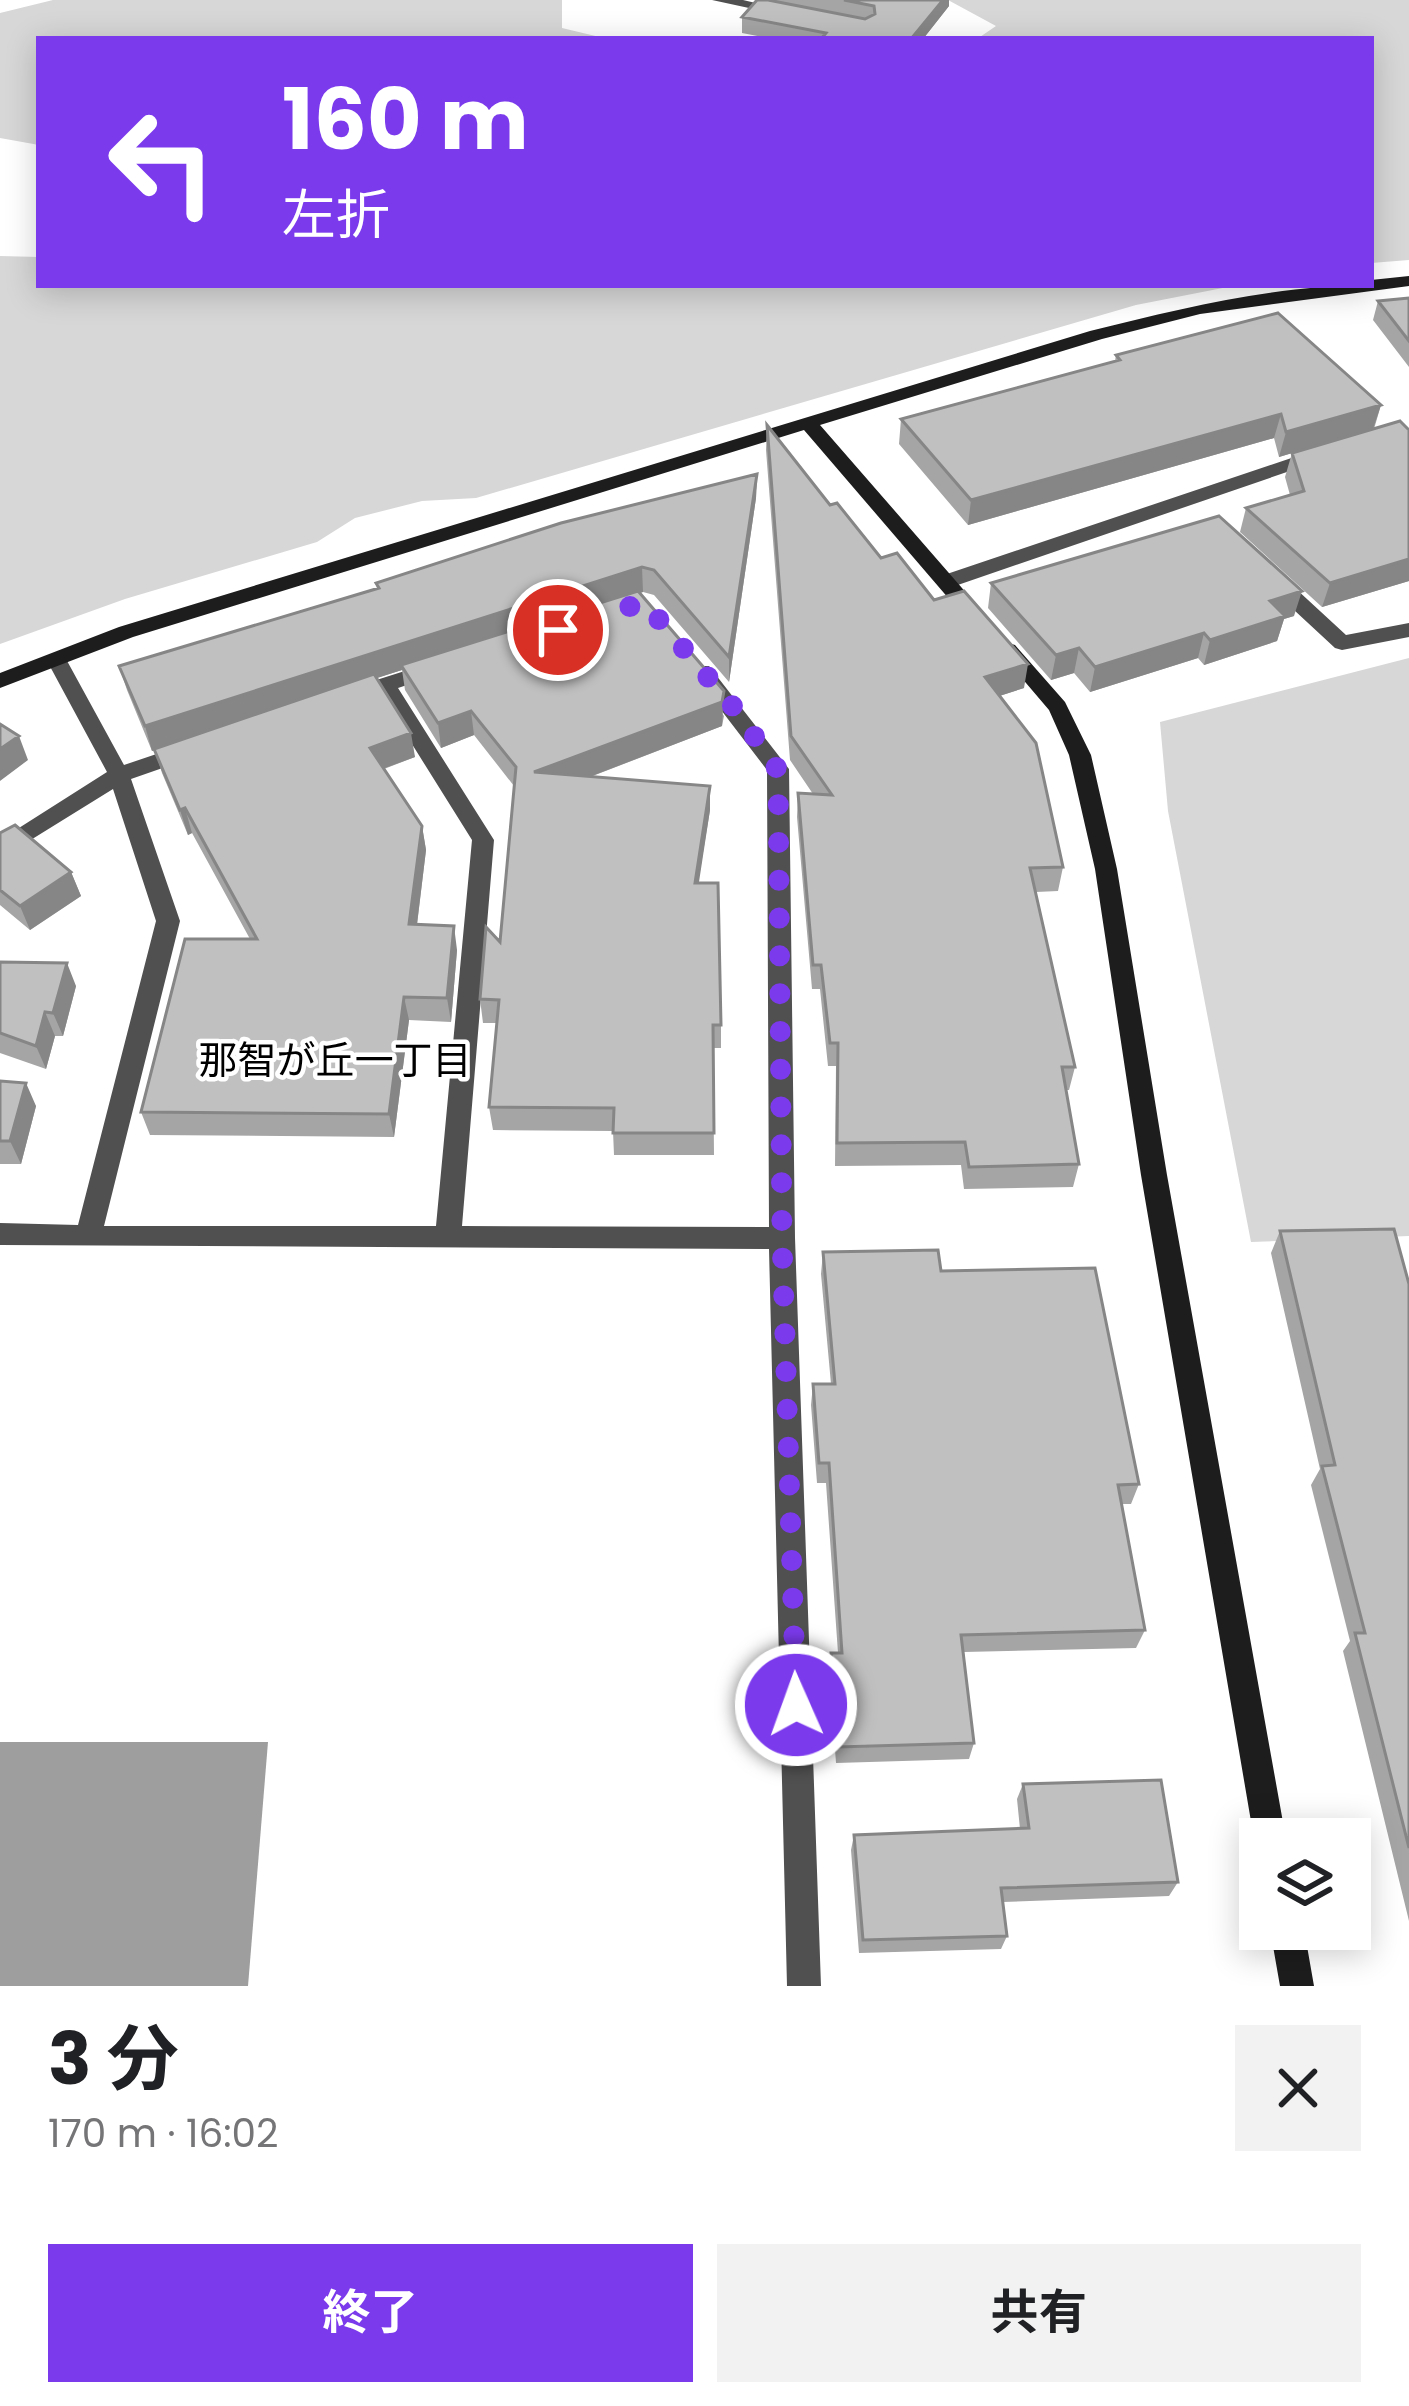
<!DOCTYPE html>
<html lang="ja">
<head>
<meta charset="utf-8">
<style>
	:root { --surface:#fff; --page:#f2f2f2; --text:#202124; --muted:#757577; --accent:#7c3aed }
	body { margin:0; font-family:Poppins,"Noto Sans JP",sans-serif; background:var(--page); color:var(--text); height:100vh; display:flex; flex-direction:column; font-size:45px; white-space:nowrap }
	* { box-sizing:border-box; margin:0 }
	p { font-size:39px; color:var(--muted) }
	.icon { flex:none; width:66px; height:66px; fill:none; stroke:currentColor; stroke-width:2; stroke-linecap:round; stroke-linejoin:round }
	.map { position:relative; height:1986px; overflow:hidden }
	.side { display:flex; flex-direction:column; background:var(--surface); flex:1 }
	.side>* { flex:none }
	.banner { position:absolute; left:36px; top:36px; width:1338px; height:252px; border-radius:0px; box-shadow:0 6px 30px #0003; background:#7c3aed; color:#fff; overflow:hidden }
	.tools { position:absolute; left:1239px; top:1818px; display:grid; gap:24px }
	.tools a { display:grid; place-items:center; width:132px; height:132px; border-radius:0px; background:var(--surface); box-shadow:0 6px 30px #0003; font-size:60px }
	.pin { position:absolute; display:grid; place-items:center; width:102px; height:102px; color:#fff; margin:-51px; border:6px solid #fff; border-radius:50%; box-shadow:0 3px 12px #0007 }
	.me { position:absolute; width:132px; margin:-66px; rotate:358deg; stroke-linejoin:round; filter:drop-shadow(0 0 9px #0008) }
	.turn { display:flex; align-items:center; gap:42px; height:252px; padding:0 48px; font-size:54px }
	.turn .icon { width:156px; height:156px; stroke-width:2.5 }
	.turn b { display:block; font-size:84px; line-height:102px }
	.round { display:grid; place-items:center; flex:none; width:126px; height:126px; border-radius:0px; background:var(--page) }
	.headline { display:flex; align-items:center; justify-content:space-between; height:204px; padding:0 48px }
	h1 { font-size:72px; font-weight:700; line-height:90px }
	.action { display:flex; gap:24px; margin-top:auto; padding:24px 48px }
	.action a { flex:1; height:138px; border-radius:0px; background:var(--accent); color:#fff; font-size:48px; font-weight:700; line-height:138px; text-align:center }
	.action a+a { background:var(--page); color:var(--text) }
	.map>svg:first-child { display:block }
	.green { fill:#d7d7d7 }
	.water { fill:#9e9e9e }
	.lines { fill:none; stroke-linecap:round; stroke-linejoin:round }
	.street { fill:#505050; fill-rule:evenodd }
	.secondary { fill:#1d1d1d; fill-rule:evenodd }
	.wall { fill:#a5a5a5 }
	.shaded-wall { fill:#868686 }
	.building { fill:#c0c0c0; stroke:#868686; stroke-width:3 }
	.route { stroke:#7c3aed; stroke-width:21; stroke-dasharray:0 37.8 }
	.labels { text-anchor:middle; dominant-baseline:central; stroke-width:9; stroke-linejoin:round; paint-order:stroke }
	.neighbourhood-label { font-size:39px; fill:#000; stroke:#fff }
</style>
</head>
<body>
<div class="map">
<svg width="1409" height="1986" viewBox="0 0 1409 1986">
	<rect width="100%" height="100%" fill="#fff"/>
	<path class="green" d="M53,0H562V28L608,39H39V145L0,138V13Z
		M948,0H1409V260L1371,263V39H977L996,26Z
		M0,256L39,257V285H1238L1136,305L476,498L422,501L355,518L317,542L125,599L0,644Z
		M1409,658V1236L1251,1242L1168,811L1160,722Z"/>
	<path class="water" d="M0,1742H268L248,1986H0Z"/>
	<g class="lines">
		<path class="street" d="M712,0H743L789,11L782,15Z
			M1318,449L1327,455L1325,459L952,587L945,588L935,582L938,577Z
			M1275,575L1282,576L1346,635L1409,623V637L1342,650L1335,648L1268,586L1265,581Z
			M56,652L66,659L124,765L189,743L200,751L197,756L131,779L180,921L104,1226H436L472,840L380,693L352,702L341,695L345,690L433,662L440,664L443,669L440,674L398,688L494,840L462,1226L769,1227L767,770L695,676L692,671L695,666H709L789,769L795,1238L821,1986H787L769,1249L0,1245V1223L78,1225L156,921L113,789L0,859V840L107,772L46,659Z"/>
		<path class="secondary" d="M1409,276V286L1200,314L1102,339L820,425L982,611V621H968L804,430L133,637L0,688V673L119,627L1090,331C1182,308 1276,285 1371,285V280Z
			M1008,643L1015,645L1065,702L1091,755L1117,869L1167,1175L1286,1839H1260V1851L1254,1839L1141,1175L1095,869L1069,755L1049,710L998,650Z
			M1270,1929H1304L1314,1986H1280Z"/>
	</g>
	<path class="wall" d="M757,0H949V6L923,39H773L742,33V17Z
		M1409,298V367L1373,320L1378,301Z
		M1116,355L1381,405L1374,429L1409,430V581L1322,607L1240,532L1246,508L1290,495L1285,477L1292,453L1279,457L1274,438L968,525L899,444L901,419L1115,361Z
		M767,425L830,505L881,558L934,600L1024,688L999,696L1063,867L1058,891L1036,892L1075,1067L1069,1090H1066L1079,1164L1073,1187L964,1189L961,1165L835,1166L836,1066H828L820,989H812L797,817L798,793L813,794L790,760L766,450Z
		M757,474L756,498L729,682L654,595L643,592L639,593L724,716L722,726L590,777L710,810L698,883L721,1025V1048H713L714,1155H614L613,1131L493,1130L489,1107L497,1023H483L480,999L500,942L514,786L474,735L441,748L405,690L402,670L376,678L415,757L384,769L422,826L426,850L417,925L457,950L451,1022L409,1020L394,1137L150,1135L141,1112L250,939L192,833L188,835L162,773L155,750L152,751L127,690L119,666L377,589L376,583Z
		M991,583L1294,616L1284,619L1277,641L1204,665L1198,658L1090,692L1074,673L1051,680L988,608Z
		M0,833L71,872L81,896L30,930L0,905Z
		M0,962L76,986L63,1036H55L46,1069L0,1053Z
		M0,1081L36,1106L21,1164H0Z
		M1280,1231L1409,1284V1921L1343,1651L1350,1641L1311,1485L1320,1469L1271,1253Z
		M823,1252L941,1271L1139,1484L1131,1504H1122L1145,1630L1136,1648L964,1652L974,1743L969,1759L836,1763L829,1670L831,1653H838L826,1483H817L811,1405L813,1384H831L821,1274Z
		M1023,1784L1178,1882L1169,1896L1003,1902L1007,1936L1001,1949L859,1953L851,1850L854,1835L1020,1829L1017,1799Z"/>
	<path class="shaded-wall" d="M943,0H949V6L923,39H911Z
		M1381,405L1373,429L1279,457L1286,432Z
		M1281,414L1274,438L968,525L971,500Z
		M757,474L756,498L729,682V657Z
		M1409,559V581L1322,607L1330,583Z
		M642,567L643,592L404,669L401,665L402,670L152,751L145,726Z
		M1302,591L1294,616L1284,619L1277,641L1204,665L1210,640L1270,601Z
		M1204,633L1198,658L1090,692L1095,667Z
		M1079,648L1074,673L1051,680L1056,655Z
		M1028,664L1024,688L981,702L985,677Z
		M724,691L722,726L537,797L534,772Z
		M471,711L474,735L441,748L438,723Z
		M411,733L415,757L374,772L370,748Z
		M19,736L28,760L0,781V749Z
		M710,786V810L695,908V883Z
		M185,808L192,833L188,835L180,810Z
		M422,826L426,850L414,948L409,924Z
		M71,872L81,896L30,930L20,906Z
		M454,926L457,950L451,1022L447,998Z
		M67,963L76,986L63,1036L53,1013Z
		M404,997L409,1020L394,1137L389,1114Z
		M45,1012L55,1036L46,1069L36,1046Z
		M26,1083L36,1106L21,1164L10,1141Z"/>
	<path class="building" d="M757,0H768L865,19L875,14L874,6L844,0H943L911,39H821L826,33L742,17Z
		M1409,298V341L1378,301Z
		M1278,313L1381,405L1286,432L1281,414L971,500L901,419L1120,360L1116,355Z
		M1400,421L1409,430V559L1330,583L1246,508L1304,491L1292,453Z
		M767,425L830,505L837,503L881,558L897,553L934,600L964,591L1028,664L985,677L1036,743L1063,867L1030,868L1075,1067H1062L1079,1164L969,1167L965,1142L837,1143L838,1043H830L821,965H813L798,793L832,795L791,736Z
		M757,474L729,657L654,570L642,567L145,726L119,666L379,588L376,583L561,523Z
		M1219,516L1302,591L1270,601L1285,616L1210,640L1204,633L1095,667L1079,648L1056,655L991,583Z
		M638,591L724,691L722,702L534,772L710,786L695,883H718L721,1025H713L714,1133H613L614,1108L489,1107L499,1000L480,999L486,927L500,942L516,767L471,711L438,723L401,665Z
		M374,674L411,733L370,748L422,826L409,924L454,926L447,998L404,997L389,1114L141,1112L185,939H257L185,808L180,810L154,749Z
		M0,724L19,736L0,749Z
		M15,825L71,872L20,906L0,890V833Z
		M0,962L67,963L53,1013L45,1012L36,1046L0,1033Z
		M0,1081L26,1083L10,1141H0Z
		M1394,1229L1409,1284V1848L1355,1633H1365L1322,1466L1335,1465L1280,1231Z
		M938,1250L941,1271L1095,1268L1139,1484L1118,1485L1145,1630L961,1635L974,1743L838,1747L831,1653H842L829,1463H819L813,1384H835L823,1252Z
		M1161,1780L1178,1882L1001,1888L1007,1936L863,1940L854,1835L1029,1828L1023,1784Z"/>
	<g class="lines">
		<path class="route" d="M558,630L644,602L736,710L778,770L782,1238L796,1705"/>
	</g>
	<g class="labels">
		<g class="neighbourhood-label">
			<text x="335" y="1060">那智が丘一丁目</text>
		</g>
	</g>
</svg>
<div class="tools">
<a><svg class="icon" aria-label="layers" viewBox="0 0 24 24"><path d="M12 4l9 5-9 5-9-5zM3 14l9 5 9-5"/></svg></a>
</div>
<div class="pin" style="left:558px;top:630px;background:#d93025"><svg class="icon" aria-label="arrive" viewBox="0 0 24 24"><path d="M6 21V4h12l-3 4 3 4H6"/></svg></div>
<svg class="me" style="left:796px;top:1705px" viewBox="-20 -20 40 40"><circle r="17" fill="#7c3aed" stroke="#fff" stroke-width="3"/><path d="M0-11L8 9 0 5-8 9z" fill="#fff"/></svg>
<div class="banner">
<div class="turn"><svg class="icon" aria-label="left" viewBox="0 0 24 24"><path d="M17 20v-9H6M10 6l-5 5 5 5"/></svg><div><b>160 m</b>左折</div></div>
</div>
</div>
<section class="side">
<div class="headline"><div><h1>3 分</h1><p>170 m · 16:02</p></div><a class="round"><svg class="icon" aria-label="close" viewBox="0 0 24 24"><path d="M6 6l12 12M18 6L6 18"/></svg></a></div>
<div class="action"><a>終了</a><a>共有</a></div>
</section>
</body>
</html>
